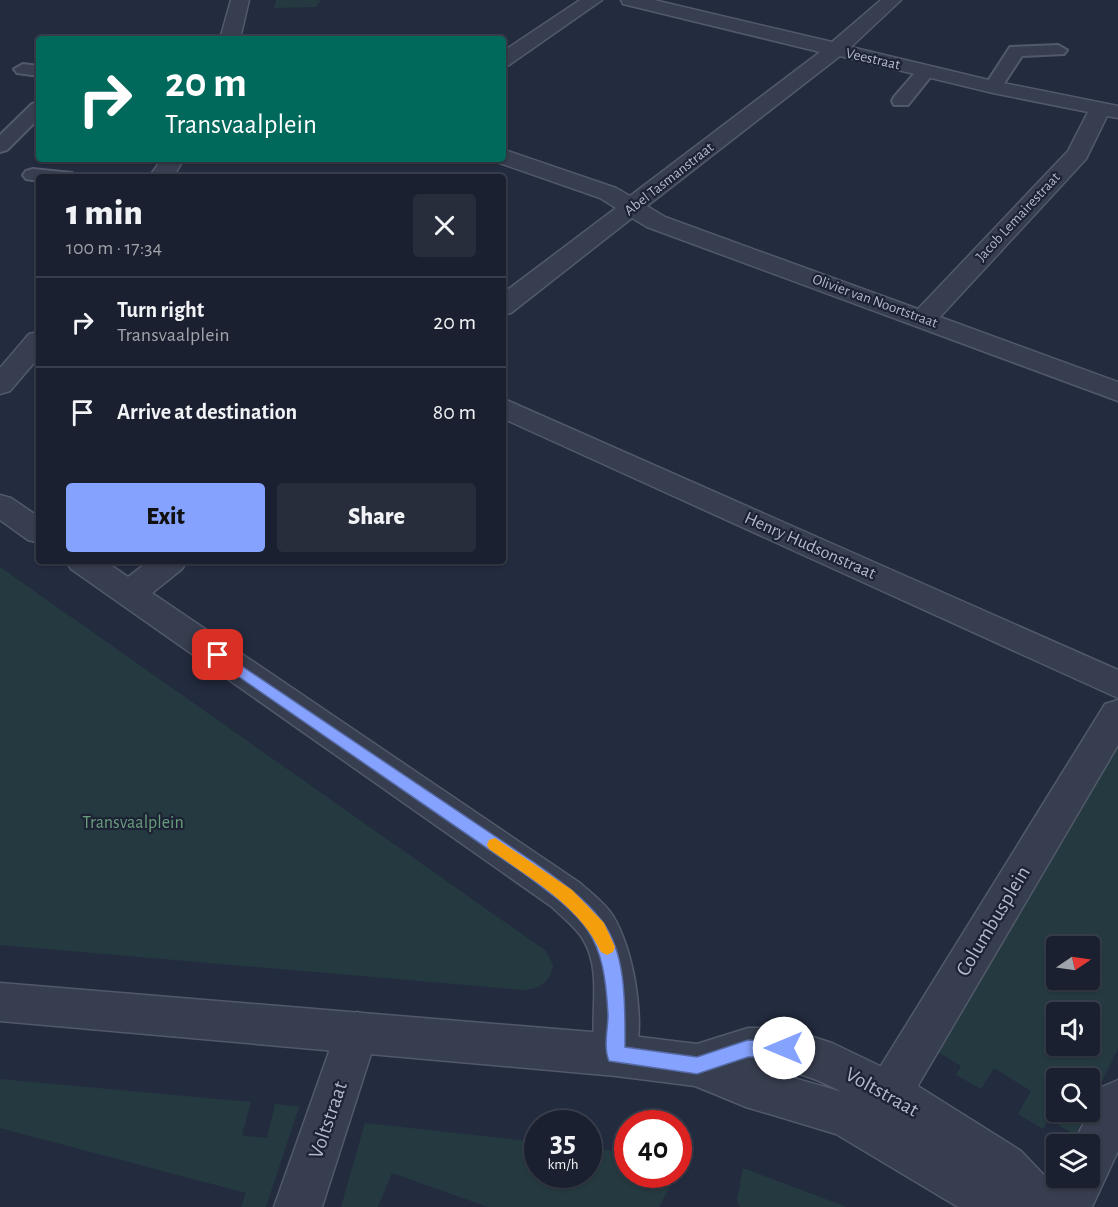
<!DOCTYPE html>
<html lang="en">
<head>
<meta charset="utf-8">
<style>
	:root { --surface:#1a202f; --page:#272d3b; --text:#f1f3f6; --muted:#9fa3aa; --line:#383e4b; --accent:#85a3fe }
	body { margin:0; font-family:"Alegreya Sans",sans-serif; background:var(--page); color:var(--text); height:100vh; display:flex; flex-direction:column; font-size:22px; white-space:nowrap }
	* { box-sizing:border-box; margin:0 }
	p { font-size:20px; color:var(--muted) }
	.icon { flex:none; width:33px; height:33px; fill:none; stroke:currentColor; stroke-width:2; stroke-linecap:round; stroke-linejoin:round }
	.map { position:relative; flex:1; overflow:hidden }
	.details { position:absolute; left:36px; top:174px; width:470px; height:390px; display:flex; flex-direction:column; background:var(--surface); border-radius:6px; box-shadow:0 2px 4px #0004,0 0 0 2px var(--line) }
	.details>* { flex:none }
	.banner { position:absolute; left:36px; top:36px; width:470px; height:126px; border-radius:6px; box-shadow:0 2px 4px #0004,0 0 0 2px var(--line); background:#00695c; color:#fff; overflow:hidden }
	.needle { width:39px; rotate:77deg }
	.controls { position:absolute; left:1046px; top:936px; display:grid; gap:12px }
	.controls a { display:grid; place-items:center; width:54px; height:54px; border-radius:6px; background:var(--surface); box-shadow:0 2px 4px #0004,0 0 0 2px var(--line); font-size:30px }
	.speed { position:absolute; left:524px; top:1110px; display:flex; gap:12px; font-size:30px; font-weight:700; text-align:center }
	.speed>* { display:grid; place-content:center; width:78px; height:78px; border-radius:50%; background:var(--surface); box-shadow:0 2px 4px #0004,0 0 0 2px var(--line); line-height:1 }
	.speed small { font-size:15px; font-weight:400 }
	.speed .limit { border:9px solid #d22; background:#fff; color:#111 }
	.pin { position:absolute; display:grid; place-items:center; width:51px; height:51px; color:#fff; margin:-26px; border-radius:12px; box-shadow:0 3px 9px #0006 }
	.me { position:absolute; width:66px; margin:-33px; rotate:270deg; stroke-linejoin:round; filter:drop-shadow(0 0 4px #0008) }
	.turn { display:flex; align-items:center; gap:21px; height:126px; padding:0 30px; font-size:27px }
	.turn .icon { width:78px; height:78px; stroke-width:2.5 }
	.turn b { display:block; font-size:42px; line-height:51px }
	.round { display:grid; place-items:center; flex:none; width:63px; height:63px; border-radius:6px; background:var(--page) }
	.summary { display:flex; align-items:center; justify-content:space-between; height:102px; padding:0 30px }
	h1 { font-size:36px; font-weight:800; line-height:45px }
	.primary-button { display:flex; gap:12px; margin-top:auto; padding:12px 30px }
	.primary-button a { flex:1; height:69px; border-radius:6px; background:var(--accent); color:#111; font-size:24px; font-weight:800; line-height:69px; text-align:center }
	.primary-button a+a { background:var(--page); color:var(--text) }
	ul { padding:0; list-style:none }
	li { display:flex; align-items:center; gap:18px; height:90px; padding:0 30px; border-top:2px solid var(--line) }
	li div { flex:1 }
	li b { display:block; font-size:22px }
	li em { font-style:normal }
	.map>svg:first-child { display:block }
	.green { fill:#253a40; fill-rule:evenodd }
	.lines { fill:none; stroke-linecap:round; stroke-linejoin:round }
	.service-casing { stroke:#52596a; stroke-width:4 }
	.minor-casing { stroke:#52596a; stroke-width:3 }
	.tertiary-casing { stroke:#52596a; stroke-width:3 }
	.service { fill:#373e4f; fill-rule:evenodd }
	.minor { fill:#373e4f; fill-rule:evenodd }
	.tertiary { fill:#373e4f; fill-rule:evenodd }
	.route { fill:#85a3fe; stroke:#566aa5; stroke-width:1.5 }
	.slow { fill:#f59e0b }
	.labels { text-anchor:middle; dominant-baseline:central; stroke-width:4.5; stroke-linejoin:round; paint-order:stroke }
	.far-street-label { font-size:15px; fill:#b3b9ca; stroke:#1c2334 }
	.street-label { font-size:18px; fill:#b3b9ca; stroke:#1c2334 }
	.park-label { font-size:18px; fill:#699c7c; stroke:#1c2334 }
	.near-street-label { font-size:21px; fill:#b3b9ca; stroke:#1c2334 }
</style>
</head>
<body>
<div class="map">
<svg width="1118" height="1207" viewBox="0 0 1118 1207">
	<rect width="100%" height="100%" fill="#232b3f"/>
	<path class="green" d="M276,0H321L316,7L274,8Z
		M0,567L546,951L553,965C551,981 540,989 524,990L0,945Z
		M1118,747V1049L1089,1107V1078H1056V1112H1087L1075,1135L1049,1119L1043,1129L1018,1114L1031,1091L994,1068L981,1089L956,1075L961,1066L936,1051ZM1056,946H1089V980H1056ZM1056,1012H1089V1046H1056Z
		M0,1079L251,1102L242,1135L246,1136L267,1138L275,1104L299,1107L266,1207H241L246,1193L0,1128Z
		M365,1123L537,1142V1174H588V1148L627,1152V1174L676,1175L659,1207H488L392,1173L378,1207H341Z
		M743,1168L847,1207H740L737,1200Z"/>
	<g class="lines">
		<defs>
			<path id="service" d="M1058,45L1067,50L1064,54L1022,56L999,91L993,92L984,87L1010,47Z
				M23,64L39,66V76L17,73L14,69Z
				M926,66L935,71L932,75L908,105H894L892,101L894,97L920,67Z
				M39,102V118L7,150L0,152V135L32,104Z
				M33,169L72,173L75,177H39V181L26,179L23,175L26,171Z"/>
			<path id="minor" d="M580,0H602L509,65L502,67V52Z
				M621,0H654L832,42L881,0H901L851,47L993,81L1118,106V118L1107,116L1086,159L940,317L1118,382V401L647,227L632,218L511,313L502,315V294L616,208L600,198L494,161L493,159H502V149L616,188L630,196L820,52L623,4ZM840,56L993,93L1088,112L1068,151L918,309L665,217L647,206Z
				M502,398L1118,670V698L502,418Z
				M0,495L11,498L39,517V543L28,540L0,520Z
				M66,561H105L128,577L149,561H187L182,569L152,593L580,883C591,893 605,903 613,916C635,952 648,1031 631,1070L616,1076L601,1070C583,1030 606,980 584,941C577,928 563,918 552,907L71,569Z
				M1118,700V745L893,1128L877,1135L861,1128L855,1113L861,1098L1105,704Z
				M357,1012L372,1018L378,1032L322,1207H274L336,1032L342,1018Z
				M1118,1080V1151L1092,1207H1044L1057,1178H1089V1144H1073L1102,1087Z"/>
			<path id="tertiary" d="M231,0H249L240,39H220Z
				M162,159H184L173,177H149Z
				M39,332V357L10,391L0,394V368L29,334Z
				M0,983L616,1034L697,1044L748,1028H785L832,1043L905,1078L1021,1151L1058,1190L1065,1207H958L836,1134L746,1107L695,1086L616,1076L0,1021ZM759,1068C790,1068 815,1078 842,1092Z"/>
		</defs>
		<use href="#service" class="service-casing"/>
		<use href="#minor" class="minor-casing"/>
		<use href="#tertiary" class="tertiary-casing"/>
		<use href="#service" class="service"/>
		<use href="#minor" class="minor"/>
		<use href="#tertiary" class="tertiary"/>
	</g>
	<path class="route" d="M218,650L535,863C559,880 584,897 602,921C627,954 625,1007 625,1047L697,1057L748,1040L791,1042L793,1048L791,1054L784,1057H748L697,1074L609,1061C603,1047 608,1029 608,1015C604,933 587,920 523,873L213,659V651Z"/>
	<path class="slow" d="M495,838L572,890L604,923L615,947L613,952L607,955L601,952C579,905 531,879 489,849L487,845L489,840Z"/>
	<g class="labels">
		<g class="far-street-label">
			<text transform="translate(873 59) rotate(13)">Veestraat</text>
			<text transform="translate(669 179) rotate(-38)">Abel Tasmanstraat</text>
			<text transform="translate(1018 217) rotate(-47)">Jacob Lemairestraat</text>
			<text transform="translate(875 301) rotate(20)">Olivier van Noortstraat</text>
		</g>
		<g class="street-label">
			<text transform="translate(810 546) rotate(24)">Henry Hudsonstraat</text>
		</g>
		<g class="park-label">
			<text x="133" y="823">Transvaalplein</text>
		</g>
		<g class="near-street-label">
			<text transform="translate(993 921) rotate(-59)">Columbusplein</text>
			<text transform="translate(882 1092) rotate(29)">Voltstraat</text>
			<text transform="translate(328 1120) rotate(-71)">Voltstraat</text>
		</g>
	</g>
</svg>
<div class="controls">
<a><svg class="needle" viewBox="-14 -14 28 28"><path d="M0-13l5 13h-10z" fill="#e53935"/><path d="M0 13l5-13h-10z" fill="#9fa3aa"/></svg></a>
<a><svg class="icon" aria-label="sound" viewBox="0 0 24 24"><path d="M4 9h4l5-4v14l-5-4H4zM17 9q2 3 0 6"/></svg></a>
<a><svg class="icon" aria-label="search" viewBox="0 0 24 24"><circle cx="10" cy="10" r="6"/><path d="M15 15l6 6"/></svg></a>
<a><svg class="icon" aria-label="layers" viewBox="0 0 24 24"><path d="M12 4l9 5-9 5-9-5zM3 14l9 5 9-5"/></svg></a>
</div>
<div class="speed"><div>35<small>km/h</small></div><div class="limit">40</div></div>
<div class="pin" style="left:218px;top:655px;background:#d93025"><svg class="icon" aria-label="arrive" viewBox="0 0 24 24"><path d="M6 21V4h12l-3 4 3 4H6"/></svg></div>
<svg class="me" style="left:784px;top:1048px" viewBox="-20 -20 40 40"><circle r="19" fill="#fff"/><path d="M0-13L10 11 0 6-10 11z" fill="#85a3fe"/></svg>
<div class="banner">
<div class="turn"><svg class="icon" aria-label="right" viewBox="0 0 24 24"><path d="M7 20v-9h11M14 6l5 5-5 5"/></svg><div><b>20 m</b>Transvaalplein</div></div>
</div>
<section class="details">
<div class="summary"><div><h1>1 min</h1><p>100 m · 17:34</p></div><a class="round"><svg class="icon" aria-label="close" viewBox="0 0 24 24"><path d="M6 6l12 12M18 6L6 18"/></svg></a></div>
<ul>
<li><svg class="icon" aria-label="right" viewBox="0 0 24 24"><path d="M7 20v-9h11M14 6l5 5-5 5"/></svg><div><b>Turn right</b><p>Transvaalplein</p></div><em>20 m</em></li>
<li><svg class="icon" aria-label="arrive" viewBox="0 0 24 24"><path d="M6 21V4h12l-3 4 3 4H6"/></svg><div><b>Arrive at destination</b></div><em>80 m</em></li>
</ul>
<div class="primary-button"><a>Exit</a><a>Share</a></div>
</section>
</div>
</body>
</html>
